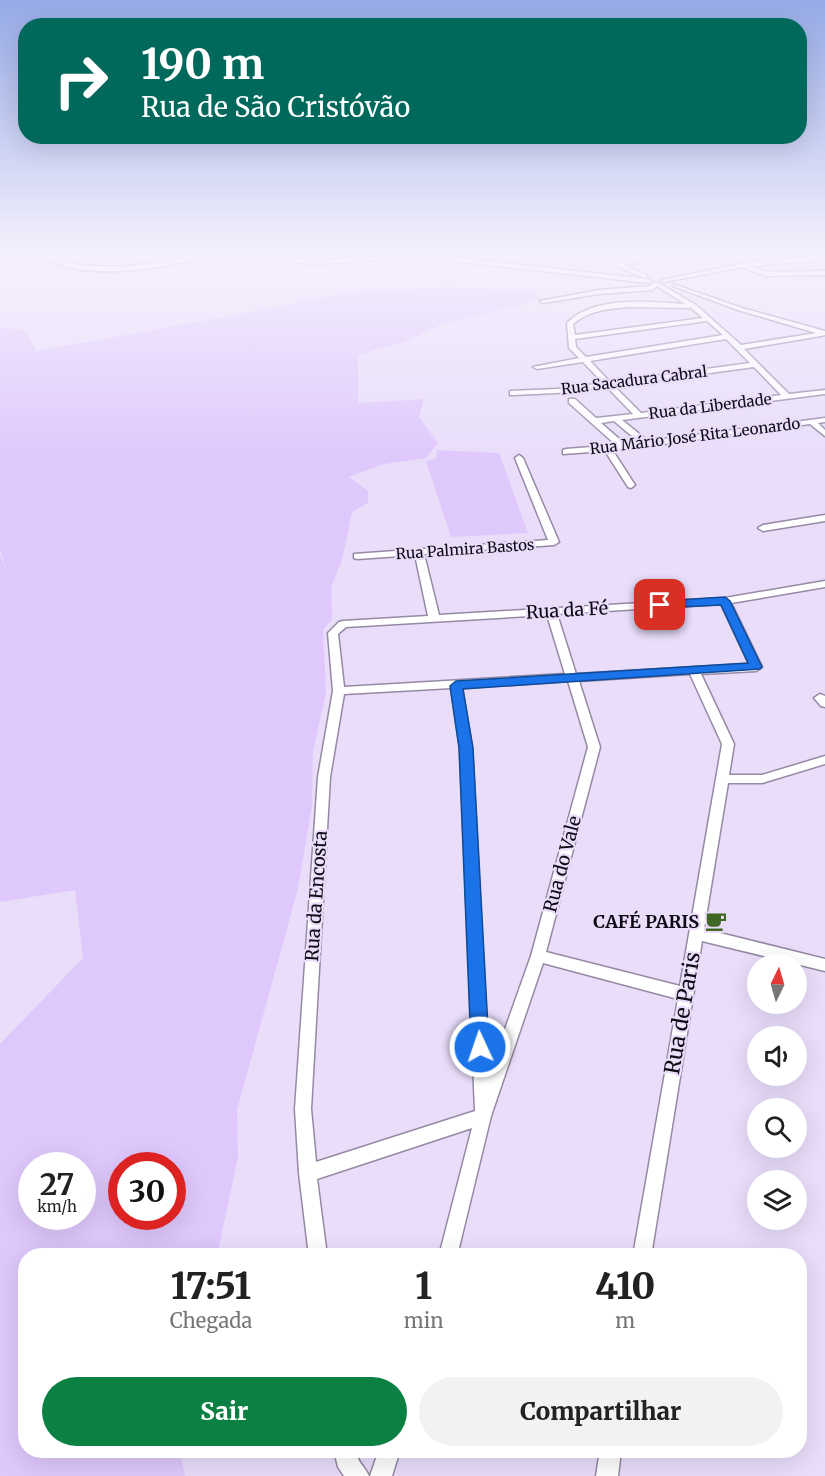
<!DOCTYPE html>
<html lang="pt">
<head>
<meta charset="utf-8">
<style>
	:root { --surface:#fff; --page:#f2f2f2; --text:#222; --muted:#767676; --accent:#0b8043 }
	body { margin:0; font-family:Merriweather,serif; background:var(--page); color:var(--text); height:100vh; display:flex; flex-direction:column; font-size:22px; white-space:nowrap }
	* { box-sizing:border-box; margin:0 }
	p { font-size:20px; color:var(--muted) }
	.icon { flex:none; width:33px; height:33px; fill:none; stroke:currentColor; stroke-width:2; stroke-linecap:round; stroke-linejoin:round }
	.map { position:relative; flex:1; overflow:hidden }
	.drawer { position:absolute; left:18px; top:1248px; width:789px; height:210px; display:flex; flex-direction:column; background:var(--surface); border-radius:24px; box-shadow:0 6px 24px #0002 }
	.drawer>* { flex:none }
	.top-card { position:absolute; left:18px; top:18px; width:789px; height:126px; border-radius:24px; box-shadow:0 6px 24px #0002; background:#00695c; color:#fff; overflow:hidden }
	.needle { width:39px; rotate:5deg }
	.tools { position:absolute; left:747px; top:954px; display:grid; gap:12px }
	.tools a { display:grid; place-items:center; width:60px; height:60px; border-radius:50%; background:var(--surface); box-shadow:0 6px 24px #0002; font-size:30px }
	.speed { position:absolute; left:18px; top:1152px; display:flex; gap:12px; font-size:30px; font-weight:700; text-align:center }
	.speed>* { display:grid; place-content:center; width:78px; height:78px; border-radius:50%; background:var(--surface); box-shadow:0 6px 24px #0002; line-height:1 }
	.speed small { font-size:15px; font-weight:400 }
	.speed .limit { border:9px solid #d22; background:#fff; color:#111 }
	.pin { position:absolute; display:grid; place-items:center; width:51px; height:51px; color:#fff; margin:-26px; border-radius:12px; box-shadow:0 3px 9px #0006 }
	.me { position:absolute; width:66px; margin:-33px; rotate:357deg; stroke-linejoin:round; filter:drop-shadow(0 0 4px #0008) }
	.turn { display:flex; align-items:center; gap:21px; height:126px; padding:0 24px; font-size:27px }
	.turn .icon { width:78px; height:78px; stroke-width:2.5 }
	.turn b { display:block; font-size:42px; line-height:51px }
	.eta { display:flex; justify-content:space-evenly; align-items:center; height:102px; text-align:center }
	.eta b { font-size:36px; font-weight:800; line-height:42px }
	.button { display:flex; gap:12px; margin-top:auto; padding:12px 24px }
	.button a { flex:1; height:69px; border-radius:36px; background:var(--accent); color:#fff; font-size:24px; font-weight:800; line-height:69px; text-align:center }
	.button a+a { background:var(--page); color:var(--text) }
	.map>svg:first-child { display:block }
	.green { fill:#dfc8fc; fill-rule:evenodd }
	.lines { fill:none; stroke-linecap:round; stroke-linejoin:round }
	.minor-casing { stroke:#9589a4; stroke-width:3 }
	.minor { fill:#fff; fill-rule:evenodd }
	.route { fill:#1a73e8; stroke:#114b97; stroke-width:1.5 }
	.labels { text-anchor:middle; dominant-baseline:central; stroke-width:4.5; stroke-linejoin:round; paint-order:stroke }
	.far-street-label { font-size:15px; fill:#0e0a13; stroke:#e9ddfa }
	.street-label { font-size:18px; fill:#0e0a13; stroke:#e9ddfa }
	.poi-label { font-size:18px; font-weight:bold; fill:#0e0a13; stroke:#e9ddfa; text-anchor:end }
	.near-street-label { font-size:21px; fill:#0e0a13; stroke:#e9ddfa }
</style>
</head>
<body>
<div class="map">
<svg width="825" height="1476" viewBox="0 0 825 1476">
	<rect width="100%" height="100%" fill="#e9ddfa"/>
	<path class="green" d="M445,287L535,291L543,299L445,323L404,342L358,355V403L424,399L419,417L438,443L426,458L384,464L349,477L368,491V503L352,512L342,560L331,587L332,620L323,630L326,693L313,751L312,807L297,892L237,1110L238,1158L217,1255L26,1256V1450L180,1451L185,1476H0V1044L83,958L75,890L0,902V555L6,572L0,548V327L23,330L37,351L263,310L342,293ZM32,1166H82V1216H32ZM122,1166H172V1216H122Z
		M437,450L499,453L528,533L451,537L426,461L436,459Z"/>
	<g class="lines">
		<defs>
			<path id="minor" d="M36,254H44L79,265L122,267L166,262L201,254H210C201,259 189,261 179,263C136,272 74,279 36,254Z
				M149,254H158L127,264L124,262Z
				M263,254H274L311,261L422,254L649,279L652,281L649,283L416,257L311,265Z
				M587,254C599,254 609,263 620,263C638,262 655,254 674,254L624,265L647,275L645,278Z
				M825,256V260L750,266L766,272L825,271V275L765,276L743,267L664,282L661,280L761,260Z
				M657,282L696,305L741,345L816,333L738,310L673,286V284L742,308L825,331V335L821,336L744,349L789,394L825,390V394L622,420L648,441L825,418V422L818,423L825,430V436L810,424L613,451L635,485L631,488L628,487L605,451L563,454V450L566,449L616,445L569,403V399H575L596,418L633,414L607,387L557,393L513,395H510V391L557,389L603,383L583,362L537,369L533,367L579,358L569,348L567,323C595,295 648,302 685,304L657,286L653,290L599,294L543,303L540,301L599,290L650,286L652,283ZM629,307L691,308L703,318L575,335L573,324C590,310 608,309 629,307ZM707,321L723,335L586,357L576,347L575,339ZM726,339L750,363L610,382L590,361ZM754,367L781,395L641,413L614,386ZM614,421L639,442L625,444L601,423Z
				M519,455L523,458L559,542L554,545L424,554L439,615L725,598L825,581V587L731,603L762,667L756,671L701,674L734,744L729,775H762L825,756V764L762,783H728L704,929L825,959V971L702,941L651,1256H633L678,999L543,963L491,1116L457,1256H439L472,1128L317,1179L327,1256H309L299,1173L295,1109L318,777L333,691L328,633L339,622L343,621L428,616L415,555L357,559L354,558V554L548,540L515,458ZM721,604L749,664L576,674L557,614ZM547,615L565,674L344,687L338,634L346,627ZM690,674L722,744L680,986L546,952L600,747L579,681ZM568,681L588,747L531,956L489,1074L472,748L462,688ZM451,688L460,748L475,1111L316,1162L311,1109L330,777L344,694Z
				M825,515V521L763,531L758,528L763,525Z
				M820,694L825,696V707L821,706L814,698Z
				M334,1450H355C356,1460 365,1467 369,1476H344L338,1467Z
				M379,1450H400L392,1476H370Z
				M600,1450H621L618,1476H596Z"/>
		</defs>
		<use href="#minor" class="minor-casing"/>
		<use href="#minor" class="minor"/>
	</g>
	<linearGradient id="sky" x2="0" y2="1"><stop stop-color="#96aae6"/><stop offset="0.55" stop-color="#f5f0fd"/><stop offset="1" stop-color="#f5f0fd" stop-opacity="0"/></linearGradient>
	<rect width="825" height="461" fill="url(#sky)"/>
	<path class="route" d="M725,597L730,601L762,667L760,669L463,689L473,748L489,1047L487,1053L480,1055L474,1053L471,1047L459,748L450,686L456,681L748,663L721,605L660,608L654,605L660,601Z"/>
	<defs>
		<symbol id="cafe-bare" viewBox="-9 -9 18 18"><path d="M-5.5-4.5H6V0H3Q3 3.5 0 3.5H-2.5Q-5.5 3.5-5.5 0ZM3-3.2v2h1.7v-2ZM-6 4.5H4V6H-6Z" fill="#406824" stroke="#e9ddfa" stroke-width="2.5" paint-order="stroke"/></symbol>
	</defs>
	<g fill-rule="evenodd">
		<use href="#cafe-bare" x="701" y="906" width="30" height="30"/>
	</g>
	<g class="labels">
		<g class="far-street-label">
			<text transform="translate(634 380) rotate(-7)">Rua Sacadura Cabral</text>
			<text transform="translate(710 406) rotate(-7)">Rua da Liberdade</text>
			<text transform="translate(695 436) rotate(-7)">Rua Mário José Rita Leonardo</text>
			<text transform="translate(465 549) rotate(-4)">Rua Palmira Bastos</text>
		</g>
		<g class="street-label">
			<text transform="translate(567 610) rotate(-3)">Rua da Fé</text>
			<text transform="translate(562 864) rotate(-75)">Rua do Vale</text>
			<text transform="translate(316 896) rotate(-86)">Rua da Encosta</text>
		</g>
		<g class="poi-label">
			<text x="699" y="921">CAFÉ PARIS</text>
		</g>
		<g class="near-street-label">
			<text transform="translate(682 1013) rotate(-80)">Rua de Paris</text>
		</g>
	</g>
</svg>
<div class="tools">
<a><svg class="needle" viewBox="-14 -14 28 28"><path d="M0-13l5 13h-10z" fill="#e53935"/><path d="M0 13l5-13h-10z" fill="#767676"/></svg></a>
<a><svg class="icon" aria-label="sound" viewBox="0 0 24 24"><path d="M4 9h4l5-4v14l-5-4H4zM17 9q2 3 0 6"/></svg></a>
<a><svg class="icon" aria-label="search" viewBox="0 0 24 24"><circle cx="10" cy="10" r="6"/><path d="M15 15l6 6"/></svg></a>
<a><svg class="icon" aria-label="layers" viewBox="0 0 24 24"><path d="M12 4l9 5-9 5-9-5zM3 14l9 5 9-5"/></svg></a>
</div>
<div class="speed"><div>27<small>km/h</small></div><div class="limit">30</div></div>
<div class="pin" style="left:660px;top:605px;background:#d93025"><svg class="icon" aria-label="arrive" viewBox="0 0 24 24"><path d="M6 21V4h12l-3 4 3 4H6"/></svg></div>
<svg class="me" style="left:480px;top:1047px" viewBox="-20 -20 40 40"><circle r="17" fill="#1a73e8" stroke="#fff" stroke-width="3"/><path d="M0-11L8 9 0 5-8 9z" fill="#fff"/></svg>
<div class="top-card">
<div class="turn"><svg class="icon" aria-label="right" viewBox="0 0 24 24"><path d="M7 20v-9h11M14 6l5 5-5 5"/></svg><div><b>190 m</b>Rua de São Cristóvão</div></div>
</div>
<section class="drawer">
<div class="eta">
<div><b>17:51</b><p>Chegada</p></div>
<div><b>1</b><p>min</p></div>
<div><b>410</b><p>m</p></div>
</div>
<div class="button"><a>Sair</a><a>Compartilhar</a></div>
</section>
</div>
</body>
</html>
